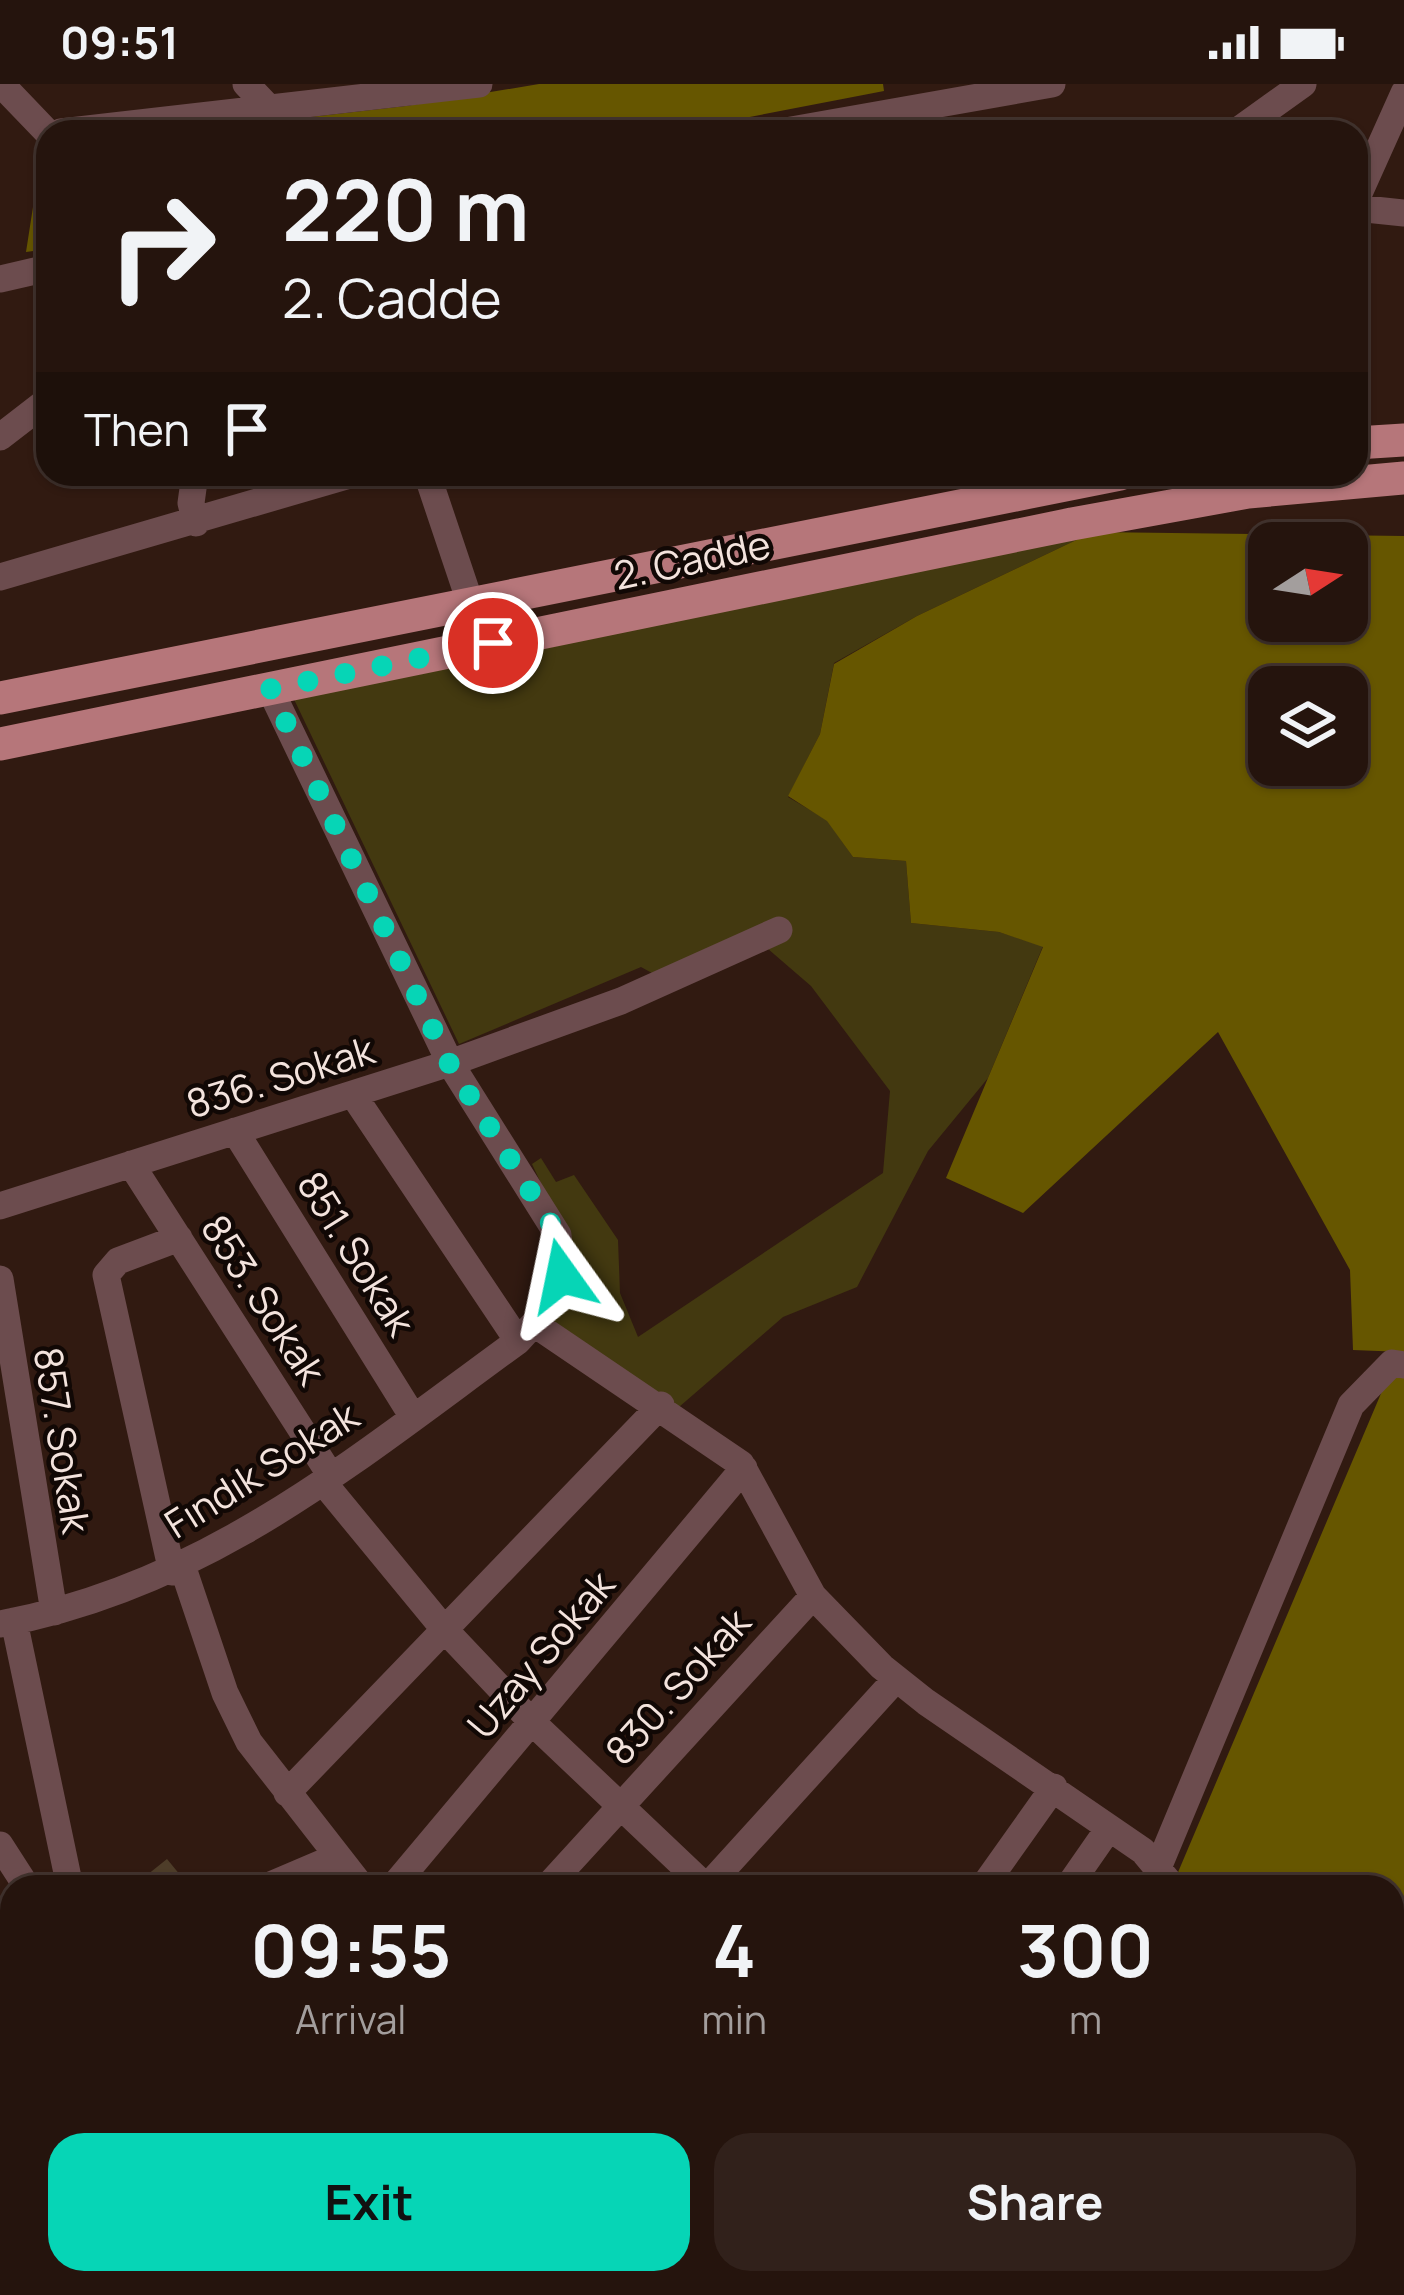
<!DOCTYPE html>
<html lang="en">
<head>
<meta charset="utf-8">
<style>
	:root { --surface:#25140d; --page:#31211b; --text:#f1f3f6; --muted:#a39e9d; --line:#42332e; --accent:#06d5b6 }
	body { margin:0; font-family:Manrope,sans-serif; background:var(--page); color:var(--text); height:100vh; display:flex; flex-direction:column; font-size:45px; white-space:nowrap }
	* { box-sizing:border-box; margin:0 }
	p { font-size:39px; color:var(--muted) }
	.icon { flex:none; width:66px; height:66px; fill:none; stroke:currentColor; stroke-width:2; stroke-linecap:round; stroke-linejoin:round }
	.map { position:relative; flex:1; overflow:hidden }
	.details { position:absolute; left:0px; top:1791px; width:1404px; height:420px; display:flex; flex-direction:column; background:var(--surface); border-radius:36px 36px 0 0; box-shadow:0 3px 9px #0004,0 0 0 3px var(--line) }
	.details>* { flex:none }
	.guide { position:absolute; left:36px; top:36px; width:1332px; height:366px; border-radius:36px; box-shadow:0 3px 9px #0004,0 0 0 3px var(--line); background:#25140d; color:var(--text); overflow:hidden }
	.needle { width:78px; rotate:78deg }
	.fabs { position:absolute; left:1248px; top:438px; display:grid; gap:24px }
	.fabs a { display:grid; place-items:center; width:120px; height:120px; border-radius:24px; background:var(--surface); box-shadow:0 3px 9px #0004,0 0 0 3px var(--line); font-size:60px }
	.pin { position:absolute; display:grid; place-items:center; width:102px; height:102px; color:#fff; margin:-51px; border:6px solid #fff; border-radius:50%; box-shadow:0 3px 12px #0007 }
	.me { position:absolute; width:132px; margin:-66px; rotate:348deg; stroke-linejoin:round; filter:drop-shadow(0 0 9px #0008) }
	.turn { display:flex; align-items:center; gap:42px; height:252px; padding:0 48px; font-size:54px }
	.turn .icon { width:156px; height:156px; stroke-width:2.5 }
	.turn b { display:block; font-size:84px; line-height:102px }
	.then { display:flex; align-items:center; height:114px; padding:0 48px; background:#0003; gap:24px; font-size:45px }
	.eta { display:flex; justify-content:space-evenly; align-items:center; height:204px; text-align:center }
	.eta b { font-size:72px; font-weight:700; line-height:84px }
	.button { display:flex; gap:24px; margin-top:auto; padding:24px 48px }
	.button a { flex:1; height:138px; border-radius:36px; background:var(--accent); color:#111; font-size:48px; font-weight:700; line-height:138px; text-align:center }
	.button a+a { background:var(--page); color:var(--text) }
	.status { display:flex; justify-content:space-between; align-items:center; height:84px; padding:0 60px; background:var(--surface); direction:ltr }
	.status svg { height:33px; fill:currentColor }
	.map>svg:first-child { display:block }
	.green { fill:#433910 }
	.forest { fill:#665600; fill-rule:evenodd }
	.building { fill:#4e3d29 }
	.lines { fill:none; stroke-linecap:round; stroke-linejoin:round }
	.minor { stroke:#6c4c4e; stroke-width:27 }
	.major { stroke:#b6767a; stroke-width:33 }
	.route { stroke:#06d5b6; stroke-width:21; stroke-dasharray:0 37.8 }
	.labels { text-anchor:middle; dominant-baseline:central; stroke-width:9; stroke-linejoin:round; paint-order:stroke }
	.street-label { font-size:39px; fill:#f3e3dd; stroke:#110805 }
</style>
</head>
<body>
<div class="status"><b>09:51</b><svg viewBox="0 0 49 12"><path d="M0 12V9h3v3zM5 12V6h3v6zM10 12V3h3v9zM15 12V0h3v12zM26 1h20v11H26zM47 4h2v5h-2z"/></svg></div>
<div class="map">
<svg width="1404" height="2211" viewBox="0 0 1404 2211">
	<rect width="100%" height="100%" fill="#311a11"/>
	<path class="green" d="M1093,448L917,532L834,579L820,650L788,713L827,736L853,773L906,777L911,839L999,848L1043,862L988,994L928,1067L857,1203L783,1233L679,1323L554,1244L561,1142L532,1080L541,1074L556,1098L574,1091L618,1156L620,1209L638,1253L883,1089L890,1007L811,902L753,852L652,889L641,883L459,960L291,609Z
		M12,1928V2101L0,2103V1930Z"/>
	<path class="forest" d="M539,0H883L884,7L672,48H179L406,22Z
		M48,64V165L26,168L42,65Z
		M1093,448L1404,452V1268L1353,1266L1350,1186L1218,948L1023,1129L946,1094L1043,863L999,848L911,839L906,777L853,773L827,737L788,712L820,650L834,580L917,532ZM1269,459H1347V537H1269ZM1269,603H1347V681H1269Z
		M1388,1293L1404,1294V2049L1392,2042V1803H1188L1176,1793Z"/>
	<path class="building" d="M167,1775L190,1803H132Z"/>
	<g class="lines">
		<path class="minor" d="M1,0L48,49
			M246,0L271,26
			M61,48L479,0
			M780,48L1052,0
			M1236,48L1303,0
			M1356,116L1404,9
			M1356,124L1404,129
			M0,195L48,184
			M0,353L48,316
			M195,390L191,419L196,439
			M427,390L471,521
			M0,493L353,390
			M354,1012L518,1257
			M235,1047L413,1333
			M131,1080L331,1392
			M0,1122L450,979L621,917L779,846
			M0,1195L54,1528
			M536,1241L741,1380L813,1512L547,1803
			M323,1398L444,1545L533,1639L706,1803
			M183,1484L225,1609L249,1658L362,1803
			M172,1488L106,1191L118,1177L179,1154
			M813,1512L882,1583L926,1618L1143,1767L1173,1803
			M14,1537L70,1803
			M0,1540C206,1502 353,1377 518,1257L549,1223L562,1192L558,1151L450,979L270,605
			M287,1709L661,1321
			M0,1761L27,1803
			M266,1803L334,1774
			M393,1803L744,1384
			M707,1803L896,1595
			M983,1803L1054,1703
			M1068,1803L1109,1744
			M1150,1803L1351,1321L1392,1279L1404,1281
			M0,1829L12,1826
			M0,2117L12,2116
			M1392,2170L1404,2147
			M209,2199L261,2211
			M687,2199L693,2211
			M1005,2199L1067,2211
			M1306,2199L1313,2211
			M1376,2201L1404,2205
			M586,2211L608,2199
			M805,2211L815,2199
			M966,2211L970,2199
			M1119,2211L1121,2199
			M1268,2211L1271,2199"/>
		<path class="major" d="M1356,359L1404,356
			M0,614L1120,390
			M0,660L1072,440L1248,408L1404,394"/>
	</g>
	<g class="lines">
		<path class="route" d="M493,559L270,605L449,979L558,1151L562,1192"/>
	</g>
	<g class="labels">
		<g class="street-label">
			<text transform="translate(692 475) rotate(-12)">2. Cadde</text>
			<text transform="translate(280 992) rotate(-17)">836. Sokak</text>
			<text transform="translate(357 1169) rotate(58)">851. Sokak</text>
			<text transform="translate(264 1215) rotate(57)">853. Sokak</text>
			<text transform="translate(63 1356) rotate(81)">857. Sokak</text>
			<text transform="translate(261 1385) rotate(-32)">Fındık Sokak</text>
			<text transform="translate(540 1570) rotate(-50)">Uzay Sokak</text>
			<text transform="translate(677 1602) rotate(-48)">830. Sokak</text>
		</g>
	</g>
</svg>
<div class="fabs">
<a><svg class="needle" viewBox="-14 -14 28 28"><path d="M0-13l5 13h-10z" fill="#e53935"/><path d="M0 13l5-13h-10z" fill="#a39e9d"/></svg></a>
<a><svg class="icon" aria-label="layers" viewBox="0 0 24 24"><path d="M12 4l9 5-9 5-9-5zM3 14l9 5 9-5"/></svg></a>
</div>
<div class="pin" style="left:493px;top:559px;background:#d93025"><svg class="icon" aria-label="arrive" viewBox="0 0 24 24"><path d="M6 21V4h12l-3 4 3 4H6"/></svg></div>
<svg class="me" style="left:562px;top:1192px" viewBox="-20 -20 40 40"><path d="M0-17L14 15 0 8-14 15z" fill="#06d5b6" stroke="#fff" stroke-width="4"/></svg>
<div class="guide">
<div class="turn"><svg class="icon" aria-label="right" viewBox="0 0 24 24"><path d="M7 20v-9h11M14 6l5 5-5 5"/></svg><div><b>220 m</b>2. Cadde</div></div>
<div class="then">Then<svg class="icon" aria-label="arrive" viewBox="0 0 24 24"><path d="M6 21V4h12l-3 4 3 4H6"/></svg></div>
</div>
<section class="details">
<div class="eta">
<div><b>09:55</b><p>Arrival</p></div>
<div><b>4</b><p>min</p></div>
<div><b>300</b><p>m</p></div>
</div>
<div class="button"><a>Exit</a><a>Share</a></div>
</section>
</div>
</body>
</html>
